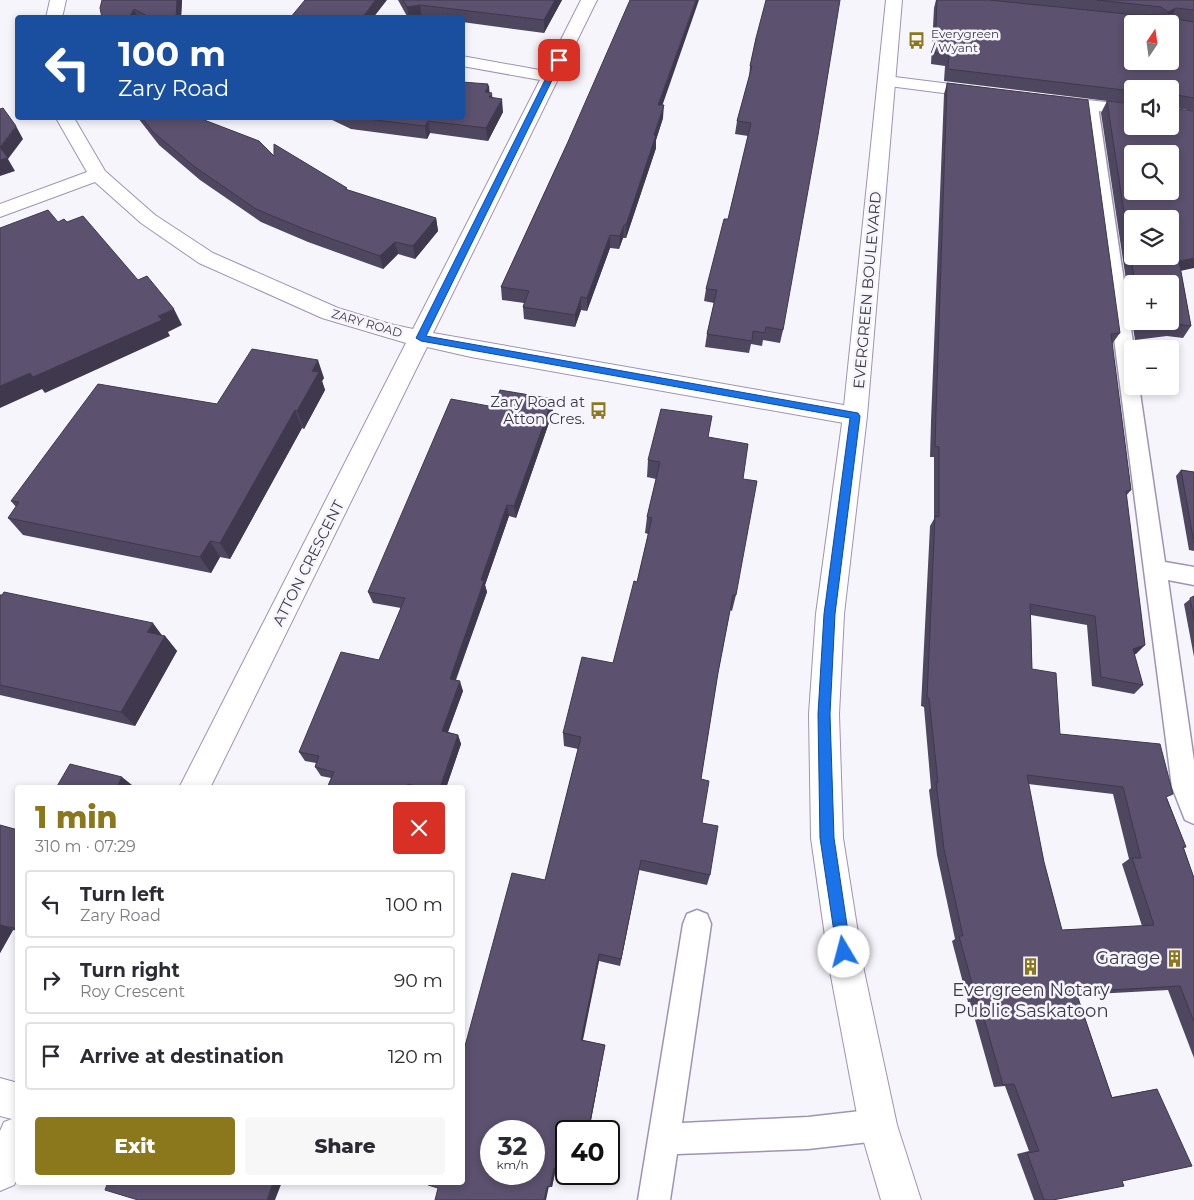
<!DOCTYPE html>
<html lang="en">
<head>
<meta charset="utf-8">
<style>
	:root { --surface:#fff; --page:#f7f7f7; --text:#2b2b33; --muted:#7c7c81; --line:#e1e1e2; --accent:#8c781c }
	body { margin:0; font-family:Montserrat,sans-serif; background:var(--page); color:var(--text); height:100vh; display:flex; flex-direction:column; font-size:19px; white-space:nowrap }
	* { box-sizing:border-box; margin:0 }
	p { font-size:16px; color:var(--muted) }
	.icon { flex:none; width:28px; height:28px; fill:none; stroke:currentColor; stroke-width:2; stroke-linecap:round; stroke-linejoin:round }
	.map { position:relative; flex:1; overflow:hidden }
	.panel { position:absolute; left:15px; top:785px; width:450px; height:400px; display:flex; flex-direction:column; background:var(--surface); border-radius:5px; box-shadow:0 2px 8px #0003 }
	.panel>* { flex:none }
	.top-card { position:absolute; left:15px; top:15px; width:450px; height:105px; border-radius:5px; box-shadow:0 2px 8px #0003; background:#1a4fa0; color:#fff; overflow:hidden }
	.needle { width:32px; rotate:13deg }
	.buttons { position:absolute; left:1124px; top:15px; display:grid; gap:10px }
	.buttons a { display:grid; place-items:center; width:55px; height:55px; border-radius:5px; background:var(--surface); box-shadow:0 2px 8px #0003; font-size:25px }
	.speed { position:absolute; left:480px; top:1120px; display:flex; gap:10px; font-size:25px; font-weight:700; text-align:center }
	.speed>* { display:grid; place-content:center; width:65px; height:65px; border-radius:50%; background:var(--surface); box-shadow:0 2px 8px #0003; line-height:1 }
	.speed small { font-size:12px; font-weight:400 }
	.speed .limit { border:2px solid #111; border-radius:8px; background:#fff; color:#111 }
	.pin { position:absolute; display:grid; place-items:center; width:42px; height:42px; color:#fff; margin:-21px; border-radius:10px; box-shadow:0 2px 8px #0006 }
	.me { position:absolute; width:55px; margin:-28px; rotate:352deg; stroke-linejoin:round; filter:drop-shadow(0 0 4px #0008) }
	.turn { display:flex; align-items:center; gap:18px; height:105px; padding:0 20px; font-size:22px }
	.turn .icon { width:65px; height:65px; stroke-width:2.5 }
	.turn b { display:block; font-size:35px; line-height:42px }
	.round { display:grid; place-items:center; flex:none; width:52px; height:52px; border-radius:5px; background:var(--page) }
	.overview { display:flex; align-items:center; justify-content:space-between; height:85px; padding:0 20px }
	h1 { font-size:30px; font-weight:800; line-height:38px; color:var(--accent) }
	.primary-button { display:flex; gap:10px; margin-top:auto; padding:10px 20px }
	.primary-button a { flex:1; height:58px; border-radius:5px; background:var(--accent); color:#fff; font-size:20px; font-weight:800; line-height:58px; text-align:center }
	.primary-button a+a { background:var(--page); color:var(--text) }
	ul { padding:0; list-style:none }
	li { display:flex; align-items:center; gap:15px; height:68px; margin:0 10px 8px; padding:0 10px; border:2px solid var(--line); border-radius:5px }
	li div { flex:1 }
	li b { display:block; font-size:19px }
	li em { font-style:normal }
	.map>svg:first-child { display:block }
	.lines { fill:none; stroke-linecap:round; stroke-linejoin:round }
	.service-casing { stroke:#9f93b3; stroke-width:3 }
	.minor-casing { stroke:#9f93b3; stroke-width:2 }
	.tertiary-casing { stroke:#9f93b3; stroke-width:2 }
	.service { fill:#fff; fill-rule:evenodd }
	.minor { fill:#fff; fill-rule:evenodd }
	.tertiary { fill:#fff; fill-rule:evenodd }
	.wall { fill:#4f465f; fill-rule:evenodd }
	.shaded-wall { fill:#40394d }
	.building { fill:#5c516e; stroke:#40394d; fill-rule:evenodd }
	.route { fill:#1a73e8; stroke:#114b97 }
	.labels { text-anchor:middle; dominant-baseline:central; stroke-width:5; stroke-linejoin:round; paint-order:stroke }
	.far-poi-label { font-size:12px; fill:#3f3a48; stroke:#f7f5fc; text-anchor:start }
	.far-street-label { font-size:12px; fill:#3f3a48; stroke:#f7f5fc }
	.street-label { font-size:15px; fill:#3f3a48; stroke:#f7f5fc }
	.poi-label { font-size:15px; fill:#3f3a48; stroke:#f7f5fc; text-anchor:end }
	.near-poi-label { font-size:18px; fill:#3f3a48; stroke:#f7f5fc; text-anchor:end }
</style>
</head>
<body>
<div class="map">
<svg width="1194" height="1200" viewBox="0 0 1194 1200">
	<rect width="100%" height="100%" fill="#f7f5fc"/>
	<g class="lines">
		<defs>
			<path id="service" d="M1091,102L1096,103L1098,106L1134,349L1132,386H1139L1165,562L1194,567V585L1168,580L1194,761V824L1185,820L1172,787L1084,106L1086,103Z
				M697,910L707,914L711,924L682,1123L808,1117L878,1109L889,1114L894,1125L889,1136L878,1141L808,1149L677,1154L670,1200H638L683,924L687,914Z"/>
			<path id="minor" d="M50,0H66L62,18H46Z
				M581,0H597L433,333L855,407L863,410L867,416L863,422L855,425L471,357L427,347L210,788H179L406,343L322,318L199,263L141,223L95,182L0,217V204L87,172L56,118H74L105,171L155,215L213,253L338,308L390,324L413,329L540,80L462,66V56L545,71Z
				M887,76L982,88L988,89L991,93L988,97L982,98L881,85L878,81L881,77Z
				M1052,96L1132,105V115L1046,105L1043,101L1046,97Z
				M0,1078L18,1083V1177L14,1185L0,1191V1131L4,1122L12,1119L0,1116Z"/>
			<path id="tertiary" d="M886,0H902L867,416L844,614L839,714L843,838L864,971L897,1125L921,1200H881L859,1125L830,971L811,838L809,714L816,614L843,416Z"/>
		</defs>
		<use href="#service" class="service-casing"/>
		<use href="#minor" class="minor-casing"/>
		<use href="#tertiary" class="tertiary-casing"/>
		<use href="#service" class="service"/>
		<use href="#minor" class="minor"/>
		<use href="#tertiary" class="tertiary"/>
	</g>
	<path class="wall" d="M102,0H182L181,18H102Z
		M398,0H562L544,33L462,22V18H408Z
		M936,0H1194V111L1175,108L1181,271L1191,326L1183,338L1167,336L1135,340L1101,113L1107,101L1132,126L1170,89H1132V104L944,81L945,66L931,64L934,8ZM1132,284H1170V321H1132Z
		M756,38L783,330L780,343L763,340L762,346L751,344L749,353L705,347L707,334L714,303L704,301L706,289L728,219L748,136L735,134L737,121L749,78L750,66Z
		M947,83L1120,333L1112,344L1131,490L1126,496L1145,645L1134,654L1143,685L1134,694L1092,686L1087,625L1031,615L1032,669L1060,734L1167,798L1186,847L1184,848L1194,878V1058L1168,990L1077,995L1112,1097L1157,1089L1122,1181L1053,1200H1034L1017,1154L1029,1151L1005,1086L994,1087L970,1002H968L952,941L955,939L937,855L929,790L931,788L924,707L921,706L930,526L934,519V457H930L931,421L944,94ZM1028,784L1113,794L1129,859L1122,864L1142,926L1062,930L1044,862Z
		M488,84L489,93L503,112L488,141L430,133L427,139L351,129L328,118H462Z
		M662,105L663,118L656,140V148L626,238H623L619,249L610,248L587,311L581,310L575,327L524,319L523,307L524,303L502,300L501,287L567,144Z
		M138,118H199L274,156L347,190L436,218L438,231L415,259L398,254L383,269L308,242L261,222L200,180L159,145Z
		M324,378L322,381L325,390L304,429L302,428L230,559L220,557L211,573L23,535L8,518L16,507L11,501L217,404Z
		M553,399V411L516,518L509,516L485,585L487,592L456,680L463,691L448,732L458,735L461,744L446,788H327L331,778L321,776L315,767L316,763L305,761L299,752L379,660L401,608L373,603L368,592L494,407Z
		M708,437L743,479L736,595L732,611L730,610L718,673L701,779L702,823L710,875L707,885L639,870L620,966L599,961L582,1040L605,1045L589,1131H566L556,1168L552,1187H550L545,880L578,749L564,746L563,733L613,663L637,582L648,534L645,533L647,517L656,479L647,477L648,460Z
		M1181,470L1194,472V551L1189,550L1176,476Z
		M0,595L165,636L177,651L135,726L0,695Z
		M1194,596V657L1184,604Z
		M0,825L18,830V931L13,930L0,953Z"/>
	<path class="shaded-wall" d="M177,0H182L181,18H176Z
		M375,0H387L373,18H362Z
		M555,0H562L544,33V20Z
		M696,0H699L658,118V105Z
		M420,5L422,17L409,18L407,7Z
		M1176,8L1170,19L1162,23L1168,12Z
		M134,9L138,18H129Z
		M488,84V87L489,86L490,97L492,93L493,106L485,92Z
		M502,99L503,112L488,141L486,128Z
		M664,105L663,118L656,140V148L626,238V225Z
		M428,121L430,133L427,139L425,126Z
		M16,126L23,139L8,159L15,171L0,176V147Z
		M436,218L438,231L415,259L413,246Z
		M624,225L623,238L619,249L620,236Z
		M610,235V248L587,311V298Z
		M395,242L398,254L383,269L380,256Z
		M1194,258V268L1171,273L1179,261Z
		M581,297V310L575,327V315Z
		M174,309L182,325L168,332L170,336L45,393L42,389L0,408V386Z
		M318,360L324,378L322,381L325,390L304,429L297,411L312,371Z
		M553,399V411L516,518L514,506Z
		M295,410L302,428L230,559L220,543Z
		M507,505L509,516L485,585L487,592L452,689L450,679L481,580Z
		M210,541L220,557L211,573L200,557Z
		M153,623L164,638L165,636L177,651L135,726L121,712L147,632Z
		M1145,645L1136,654L1124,658L1133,649Z
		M460,681L463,691L445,740L442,731Z
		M458,735L461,744L446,788H440Z
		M122,777L132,785L131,788H116Z
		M641,860L639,870L620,966L621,959Z
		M0,924L13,930L0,953Z
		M599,954V961L582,1045L581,1040Z
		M605,1045L589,1131H588Z
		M554,1168H556L552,1187H550Z
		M273,1182H282L275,1200H267Z
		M547,1186H549L546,1200H544Z"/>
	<path class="building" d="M102,0H177L176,18H151L134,9L129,18H102L100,8Z
		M305,0H375L362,18H290Z
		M403,0H555L544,20L420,5L407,7Z
		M630,0H696L658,105H664L654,135H656L626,225H624L620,236L610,235L587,298L581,297L575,315L523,307L529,291L501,287L567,144Z
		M766,0H840L818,135L783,330L766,327L765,333L753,331L752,341L707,334L717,290L706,289L724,219H728L751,123L737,121L752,66H750L756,38Z
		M937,0H989L1137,15L1168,14H1174L1176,19L1194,22V98L1177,95L1174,97L1175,107L1176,109L1194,111V258L1179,261L1191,326L1175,324L1142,329L1141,321H1170V284H1135L1107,101L1132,104V126H1170V89H1132V91L948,69L949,54L935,53ZM1132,24H1170V61H1132ZM1132,154H1170V191H1132ZM1132,219H1170V256H1132Z
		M1097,0H1194V10L1176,8L1168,12L1161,7Z
		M462,82L488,84L487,86H489L485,92L492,93L489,97L502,99L486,128L428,121L425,126L359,118H462Z
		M947,83L1088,100L1120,333L1111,334L1131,490L1126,491L1145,645L1133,649L1143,685L1101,677L1095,616L1030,604L1032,669L1056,673L1060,734L1160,744L1173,794L1166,797L1186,847H1183L1194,878V1022L1180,986L1076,992L1112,1098L1157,1089L1192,1166L1122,1181L1124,1186L1053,1200H1044L1027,1153L1039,1151L1014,1084L1003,1085L978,998H976L959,936H963L944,849L936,782L938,783L929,698H927L935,516L939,517V447L935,446L936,411ZM1027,775L1123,787L1141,858H1132L1154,925L1062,930L1044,862Z
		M3,108L16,126L0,147V109Z
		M142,118H199L259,141L274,156V144L347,188L345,189L436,218L413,246L395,242L380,256L304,229L256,209L195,167L153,132Z
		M0,147L8,158L0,160Z
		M48,210L58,222L64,219L67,222L83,216L138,280L147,276L174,309L158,316L162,320L33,377L30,373L0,386V228Z
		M252,349L318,360L312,371L319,372L297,411L295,410L220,543L210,541L200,557L8,518L19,502L11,501L98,384L217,404Z
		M500,390L553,399L514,506L507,505L481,580L484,581L450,679L460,681L442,731L458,735L440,788H424L408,784L407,788H327L334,772L315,767L319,756L299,752L341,652L379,660L405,598L368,592L451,399L494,407Z
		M661,409L712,416L708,437L748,444L743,479L757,481L736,595H733L718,673L701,779L709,781L702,823L718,826L710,875L641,860L621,959L599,954L581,1040L605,1045L588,1131H566V1171L554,1168L550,1187L547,1186L544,1200H435L438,1188L428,1185V1182H462V1057L512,873L545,880L581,737L563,733L582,657L613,663L634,581L637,582L652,518L647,517L660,462L648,460ZM491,1131H534V1174H491Z
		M1181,470L1194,472V543Z
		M4,592L153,623L147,632L165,636L121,712L0,685V595H2Z
		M1194,596V620L1190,598Z
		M70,764L122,777L116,788H56Z
		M0,825L18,830V929L0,925Z
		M108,1182H273L267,1200H138L105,1190Z"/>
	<path class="route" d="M559,58L562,60L426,336L858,413L860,416L835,614L830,714L834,838L851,952L849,957L844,959L839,957L837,952L820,838L818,714L824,614L850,418L421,341L416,338L555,60Z"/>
	<defs>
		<symbol id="bus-bare" viewBox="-9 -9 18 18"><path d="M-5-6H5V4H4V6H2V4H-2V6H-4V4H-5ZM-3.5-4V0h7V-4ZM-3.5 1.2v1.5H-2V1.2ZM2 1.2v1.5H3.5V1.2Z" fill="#8c781c" stroke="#f7f5fc" stroke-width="2.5" paint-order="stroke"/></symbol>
		<symbol id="building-bare" viewBox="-9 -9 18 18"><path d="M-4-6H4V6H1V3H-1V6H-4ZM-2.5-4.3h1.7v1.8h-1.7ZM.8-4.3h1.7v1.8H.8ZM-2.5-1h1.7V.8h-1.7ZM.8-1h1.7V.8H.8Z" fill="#8c781c" stroke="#f7f5fc" stroke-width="2.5" paint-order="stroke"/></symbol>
	</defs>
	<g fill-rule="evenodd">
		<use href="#bus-bare" x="904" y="28" width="25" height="25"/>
		<use href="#bus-bare" x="586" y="398" width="25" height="25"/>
		<use href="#building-bare" x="1162" y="946" width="25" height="25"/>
		<use href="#building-bare" x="1018" y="954" width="25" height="25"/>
	</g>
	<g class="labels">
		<g class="far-poi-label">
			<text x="931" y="33">Everygreen<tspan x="931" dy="14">/ Wyant</tspan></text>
		</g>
		<g class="far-street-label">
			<text transform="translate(367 323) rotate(16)">ZARY ROAD</text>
		</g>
		<g class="street-label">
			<text transform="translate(867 290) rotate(-85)">EVERGREEN BOULEVARD</text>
			<text transform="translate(308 563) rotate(-63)">ATTON CRESCENT</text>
		</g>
		<g class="poi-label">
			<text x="585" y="401">Zary Road at<tspan x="585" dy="17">Atton Cres.</tspan></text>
		</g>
		<g class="near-poi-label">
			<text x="1160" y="958">Garage</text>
			<text x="1031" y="990" text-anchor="middle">Evergreen Notary<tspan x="1031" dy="21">Public Saskatoon</tspan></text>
		</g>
	</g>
</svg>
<div class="buttons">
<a><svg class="needle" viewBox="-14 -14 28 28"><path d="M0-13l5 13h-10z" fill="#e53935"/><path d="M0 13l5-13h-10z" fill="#7c7c81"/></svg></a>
<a><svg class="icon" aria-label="sound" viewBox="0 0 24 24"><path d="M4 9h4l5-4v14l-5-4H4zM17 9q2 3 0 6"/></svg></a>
<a><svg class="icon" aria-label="search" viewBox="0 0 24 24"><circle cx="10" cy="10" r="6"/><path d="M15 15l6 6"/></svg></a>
<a><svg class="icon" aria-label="layers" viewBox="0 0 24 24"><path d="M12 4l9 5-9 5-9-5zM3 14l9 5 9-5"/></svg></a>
<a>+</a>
<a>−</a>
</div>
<div class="speed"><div>32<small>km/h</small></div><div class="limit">40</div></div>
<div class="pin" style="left:559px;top:60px;background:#d93025"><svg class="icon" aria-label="arrive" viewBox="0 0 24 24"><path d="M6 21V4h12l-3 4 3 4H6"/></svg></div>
<svg class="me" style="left:844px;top:952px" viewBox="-20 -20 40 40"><circle r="19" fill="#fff"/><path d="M0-13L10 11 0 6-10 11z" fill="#1a73e8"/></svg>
<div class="top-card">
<div class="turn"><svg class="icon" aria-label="left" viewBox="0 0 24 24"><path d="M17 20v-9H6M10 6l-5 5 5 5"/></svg><div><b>100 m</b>Zary Road</div></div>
</div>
<section class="panel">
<div class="overview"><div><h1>1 min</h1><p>310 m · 07:29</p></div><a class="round" style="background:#d93025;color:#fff"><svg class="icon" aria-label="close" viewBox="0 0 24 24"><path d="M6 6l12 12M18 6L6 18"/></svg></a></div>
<ul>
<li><svg class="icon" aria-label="left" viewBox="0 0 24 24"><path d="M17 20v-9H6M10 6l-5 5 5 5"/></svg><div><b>Turn left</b><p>Zary Road</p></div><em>100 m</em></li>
<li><svg class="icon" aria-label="right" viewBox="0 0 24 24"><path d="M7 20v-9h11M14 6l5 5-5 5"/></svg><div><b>Turn right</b><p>Roy Crescent</p></div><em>90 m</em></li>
<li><svg class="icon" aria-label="arrive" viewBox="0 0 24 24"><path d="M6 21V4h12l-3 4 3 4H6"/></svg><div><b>Arrive at destination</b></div><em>120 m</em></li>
</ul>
<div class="primary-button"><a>Exit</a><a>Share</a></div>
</section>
</div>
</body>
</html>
